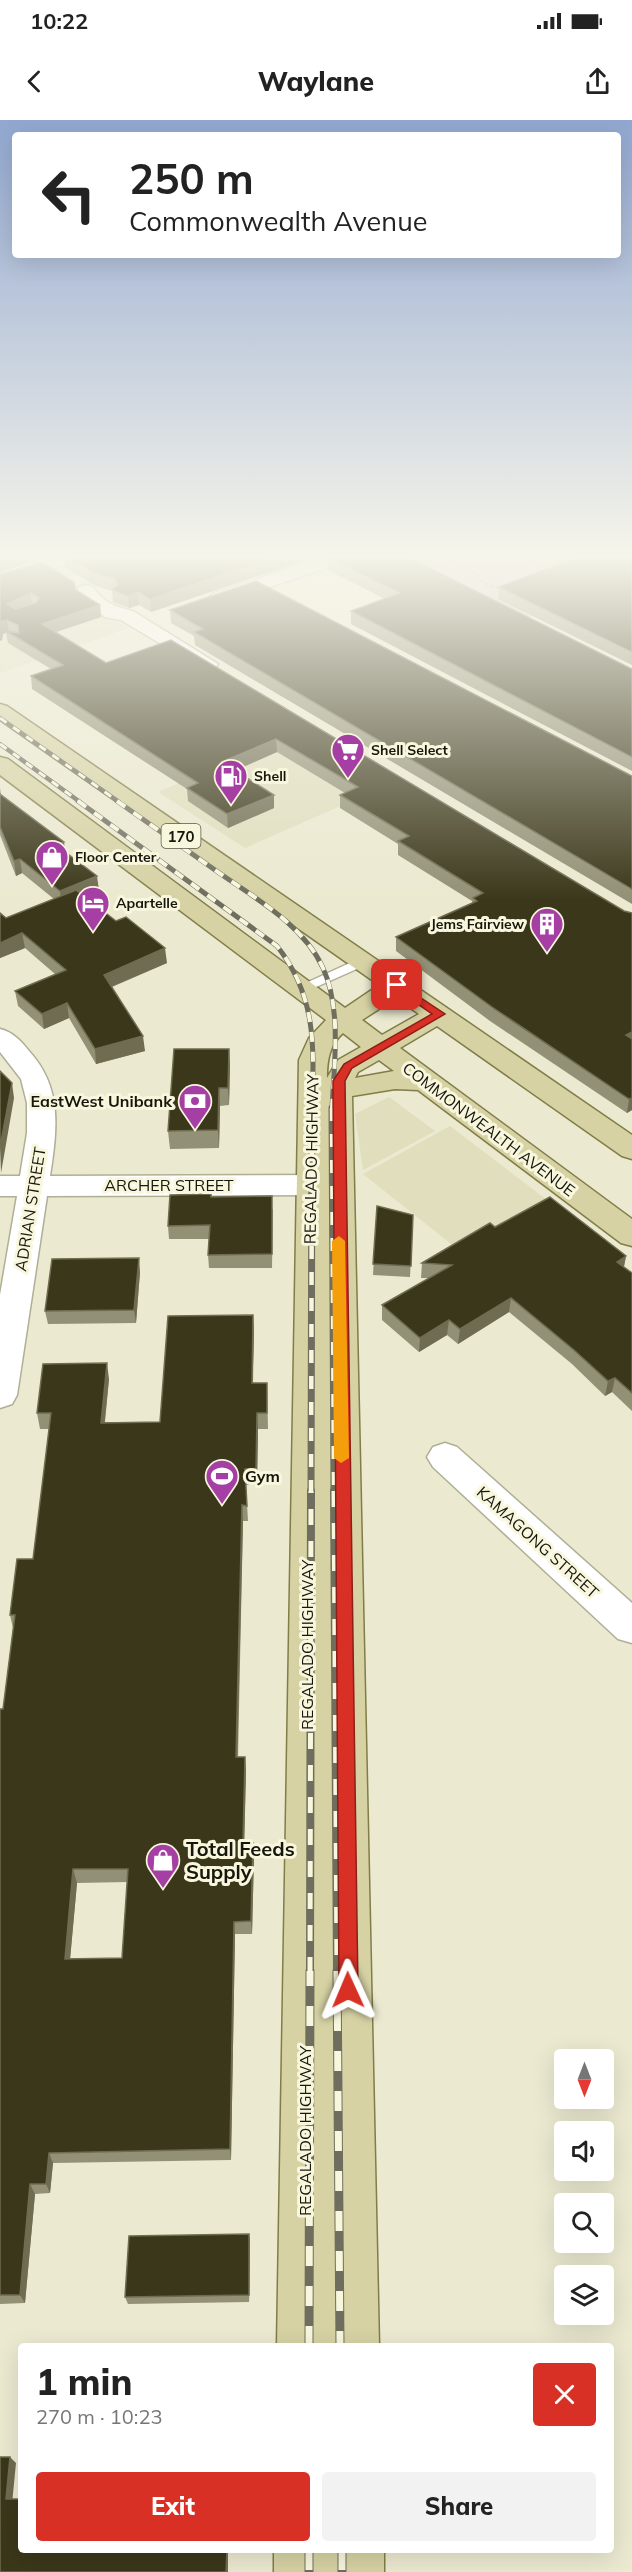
<!DOCTYPE html>
<html lang="en">
<head>
<meta charset="utf-8">
<style>
	:root { --surface:#fff; --page:#f2f2f2; --text:#222; --muted:#767676; --accent:#d93025 }
	body { margin:0; font-family:Mulish,sans-serif; background:var(--page); color:var(--text); height:100vh; display:flex; flex-direction:column; font-size:22px; white-space:nowrap }
	* { box-sizing:border-box; margin:0 }
	p { font-size:20px; color:var(--muted) }
	.icon { flex:none; width:33px; height:33px; fill:none; stroke:currentColor; stroke-width:2; stroke-linecap:round; stroke-linejoin:round }
	.map { position:relative; flex:1; overflow:hidden }
	.sheet { position:absolute; left:18px; top:2223px; width:596px; height:210px; display:flex; flex-direction:column; background:var(--surface); border-radius:6px; box-shadow:0 6px 24px #0002 }
	.sheet>* { flex:none }
	.hud { position:absolute; left:12px; top:12px; width:609px; height:126px; border-radius:6px; box-shadow:0 6px 24px #0002; background:#fff; color:var(--text); overflow:hidden }
	.needle { width:39px; rotate:180deg }
	.controls { position:absolute; left:554px; top:1929px; display:grid; gap:12px }
	.controls a { display:grid; place-items:center; width:60px; height:60px; border-radius:6px; background:var(--surface); box-shadow:0 6px 24px #0002; font-size:30px }
	.pin { position:absolute; display:grid; place-items:center; width:51px; height:51px; color:#fff; margin:-26px; border-radius:12px; box-shadow:0 3px 9px #0006 }
	.me { position:absolute; width:66px; margin:-33px; rotate:359deg; stroke-linejoin:round; filter:drop-shadow(0 0 4px #0008) }
	.turn { display:flex; align-items:center; gap:21px; height:126px; padding:0 18px; font-size:27px }
	.turn .icon { width:78px; height:78px; stroke-width:2.5 }
	.turn b { display:block; font-size:42px; line-height:51px }
	.round { display:grid; place-items:center; flex:none; width:63px; height:63px; border-radius:6px; background:var(--page) }
	.summary { display:flex; align-items:center; justify-content:space-between; height:102px; padding:0 18px }
	h1 { font-size:36px; font-weight:800; line-height:45px }
	.cta { display:flex; gap:12px; margin-top:auto; padding:12px 18px }
	.cta a { flex:1; height:69px; border-radius:6px; background:var(--accent); color:#fff; font-size:24px; font-weight:800; line-height:69px; text-align:center }
	.cta a+a { background:var(--page); color:var(--text) }
	.status { display:flex; justify-content:space-between; align-items:center; height:42px; padding:0 30px; background:var(--surface); direction:ltr }
	.status svg { height:16px; fill:currentColor }
	header { display:flex; justify-content:space-between; align-items:center; height:78px; padding:0 18px; background:var(--surface); font-size:27px; font-weight:800 }
	.map>svg:first-child { display:block }
	.built { fill:#e0debd }
	.green { fill:#d7c2d5 }
	.lines { fill:none; stroke-linecap:round; stroke-linejoin:round }
	.service-casing { stroke:#b0af96; stroke-width:3 }
	.minor-casing { stroke:#b0af96; stroke-width:3 }
	.tertiary-casing { stroke:#b0af96; stroke-width:3 }
	.primary-casing { stroke:#817d48; stroke-width:3 }
	.path { stroke:#959481; stroke-width:2; stroke-dasharray:3 3; stroke-linecap:butt }
	.service { fill:#fff; fill-rule:evenodd }
	.minor { fill:#fff; fill-rule:evenodd }
	.tertiary { fill:#fff; fill-rule:evenodd }
	.primary { fill:#d6d2a4; fill-rule:evenodd }
	.rail-far4-casing { stroke:#6f6e5e; stroke-width:4.5 }
	.rail-far3-casing { stroke:#6f6e5e; stroke-width:5 }
	.rail-far2-casing { stroke:#6f6e5e; stroke-width:7 }
	.rail-far1-casing { stroke:#6f6e5e; stroke-width:8 }
	.rail-casing { stroke:#6f6e5e; stroke-width:9 }
	.rail-far4 { stroke:#f8f7dd; stroke-width:3; stroke-dasharray:8; stroke-linecap:butt }
	.rail-far3 { stroke:#f8f7dd; stroke-width:4; stroke-dasharray:10; stroke-linecap:butt }
	.rail-far2 { stroke:#f8f7dd; stroke-width:4.5; stroke-dasharray:13; stroke-linecap:butt }
	.rail-far1 { stroke:#f8f7dd; stroke-width:5; stroke-dasharray:16; stroke-linecap:butt }
	.rail { stroke:#f8f7dd; stroke-width:7; stroke-dasharray:20; stroke-linecap:butt }
	.wall { fill:#929075; fill-rule:evenodd }
	.shaded-wall { fill:#6f6c51 }
	.building { fill:#3a371a; stroke:#6f6c51; stroke-width:1.5; fill-rule:evenodd }
	.route { fill:#d93025; stroke:#8d1f18; stroke-width:1.5 }
	.slow { fill:#f59e0b }
	.labels { text-anchor:middle; dominant-baseline:central; stroke-width:6; stroke-linejoin:round; paint-order:stroke }
	.far-poi-label { font-size:14px; font-weight:bold; fill:#17160d; stroke:#f8f7dd; text-anchor:start }
	.shield { fill:#f8f7dd; stroke:#5a5a4b; stroke-width:1.5 }
	.shield-label { font-size:15px; font-weight:bold; fill:#17160d }
	.poi-label { font-size:16px; font-weight:bold; fill:#17160d; stroke:#f8f7dd; text-anchor:end }
	.street-label { font-size:16px; fill:#17160d; stroke:#f8f7dd }
	.near-poi-label { font-size:20px; font-weight:bold; fill:#17160d; stroke:#f8f7dd; text-anchor:start }
</style>
</head>
<body>
<div class="status"><b>10:22</b><svg viewBox="0 0 49 12"><path d="M0 12V9h3v3zM5 12V6h3v6zM10 12V3h3v9zM15 12V0h3v12zM26 1h20v11H26zM47 4h2v5h-2z"/></svg></div>
<header><svg class="icon" aria-label="back" viewBox="0 0 24 24"><path d="M15 5l-7 7 7 7"/></svg>Waylane<svg class="icon" aria-label="share" viewBox="0 0 24 24"><path d="M12 15V3M7 8l5-5 5 5M5 13v7h14v-7"/></svg></header>
<div class="map">
<svg width="632" height="2452" viewBox="0 0 632 2452">
	<rect width="100%" height="100%" fill="#ebe9d0"/>
	<path class="built" d="M43,457L129,508L0,553V471Z
		M299,610L388,665L245,728L158,672Z
		M389,977L435,1011L363,1050L355,994Z
		M450,1006L547,1080L460,1131L363,1054Z"/>
	<path class="green" d="M404,436H632V461L528,498Z"/>
	<g class="lines">
		<defs>
			<path id="service" d="M363,837L368,838V844L307,871L302,872L295,868Z"/>
			<path id="minor" d="M325,436H353L350,440L226,482L219,484L209,478L212,474Z
				M86,465L93,467C104,483 113,486 133,491L218,544L215,548H201L121,500L105,497L76,477L79,467Z
				M0,909C13,912 21,921 29,931C63,968 57,1010 50,1056L338,1055L349,1058L353,1065L349,1072L338,1075L47,1076L17,1275L12,1284L0,1288V1175L17,1076H0V1056H20L27,1013V983L21,959L0,932Z
				M445,1323L457,1327L632,1483V1523L618,1519L433,1347L427,1337L433,1327Z"/>
			<path id="tertiary" d="M54,436H84L81,440L0,465V453Z"/>
			<path id="primary" d="M0,584L7,586L632,1015V1039L622,1036L437,906L400,928L632,1099V1126L621,1123L418,970L395,969L352,976L379,2226H277L299,940L309,918L326,900L0,655V637L8,639L345,888L379,865L0,600ZM396,878L419,894L382,915L362,900ZM343,913L361,927L338,940L327,958C327,941 329,925 343,913ZM379,940L394,951L355,958L358,952Z
				M274,2430H384V2452H274Z"/>
		</defs>
		<use href="#service" class="service-casing"/>
		<use href="#minor" class="minor-casing"/>
		<use href="#tertiary" class="tertiary-casing"/>
		<use href="#primary" class="primary-casing"/>
		<path class="path" d="M427,436C439,439 458,440 468,448C486,461 476,463 503,469
			M530,436L534,441L548,436
			M545,437L563,446
			M515,447L534,441"/>
		<use href="#service" class="service"/>
		<use href="#minor" class="minor"/>
		<use href="#tertiary" class="tertiary"/>
		<use href="#primary" class="primary"/>
		<defs>
			<path id="rail-far4" d="M0,598L119,682
				M0,624L80,682"/>
			<path id="rail-far3" d="M78,681L277,826C317,877 314,927 312,989
				M117,681C150,704 182,727 215,750C253,777 303,804 323,848C342,890 334,945 332,989"/>
			<path id="rail-far2" d="M332,988L334,1373
				M311,1373L312,988"/>
			<path id="rail-far1" d="M334,1371L337,1853
				M310,1853L311,1371"/>
			<path id="rail" d="M337,1851L340,2226
				M309,2226L310,1851
				M309,2430V2452
				M342,2430V2452"/>
		</defs>
		<use href="#rail-far4" class="rail-far4-casing"/>
		<use href="#rail-far3" class="rail-far3-casing"/>
		<use href="#rail-far2" class="rail-far2-casing"/>
		<use href="#rail-far1" class="rail-far1-casing"/>
		<use href="#rail" class="rail-casing"/>
		<use href="#rail-far4" class="rail-far4"/>
		<use href="#rail-far3" class="rail-far3"/>
		<use href="#rail-far2" class="rail-far2"/>
		<use href="#rail-far1" class="rail-far1"/>
		<use href="#rail" class="rail"/>
	</g>
	<path class="wall" d="M64,436H317L151,492L139,485L129,488L113,482L112,471L94,465L65,447Z
		M549,436H632V545L498,479L499,467L561,443Z
		M328,438L632,549V651L351,504V491L385,479L328,450Z
		M0,454L76,470L100,485L101,497L56,512L106,543L171,520L624,791L632,990L627,993L490,901L396,831V817L472,783V781L398,735V724L340,688V675L345,673L277,632L235,650L274,688L228,708L188,681L187,669L32,569L31,556L51,549L8,523L6,513L3,514L2,520Z
		M170,490L632,656V784L195,525L194,516L171,503Z
		M0,668L1,674L65,732L99,770L84,777L167,843L112,867L145,931L96,944L69,898L44,909L18,886L15,871L55,854L25,828L0,838V793L6,798L54,779L22,753L16,756L0,715Z
		M229,929L230,946L229,985L220,986L219,1028L170,1029L168,1011Z
		M211,1077L273,1089L272,1148H209L208,1135L209,1119H169L168,1106Z
		M377,1086L413,1095L410,1157L373,1155Z
		M495,1107L626,1136L624,1147L632,1153V1291L612,1272L605,1276L572,1244L509,1192L458,1224L447,1215L419,1232L382,1200V1185L429,1158H421L422,1143Z
		M140,1152L136,1203L48,1204L45,1191Z
		M253,1195L254,1211L253,1263H267L268,1309H258L257,1365H246L248,1401H243L238,1637H245L246,1651L244,1723L254,1736L252,1814H235L231,2040L53,2043L50,2073L35,2074L25,2183L0,2184V1589H3L13,1508L10,1495L33,1439L49,1309H40L37,1293L109,1259L105,1302H160ZM127,1762L122,1838L70,1839L77,1763Z
		M249,2114L250,2122L249,2182L128,2184L125,2177Z"/>
	<path class="shaded-wall" d="M9,436H46L0,452V439Z
		M280,436H317L151,492L150,479Z
		M138,472L139,485L129,488L128,476Z
		M31,473L32,486L9,497L7,484Z
		M100,485L101,497L44,516L42,504Z
		M7,500L9,512L6,511V513L3,514L2,520L0,521V507L2,501Z
		M276,619L277,632L223,656L222,642Z
		M274,675V688L228,708L227,694Z
		M64,722L66,736L56,725Z
		M20,739L22,753L16,756L14,741Z
		M97,756L99,770L62,786L60,771Z
		M22,813L25,828L0,838V823Z
		M165,828L167,843L106,869L104,855Z
		M67,883L69,898L44,909L42,894Z
		M632,912V925L626,915Z
		M143,916L145,931L96,944L95,929Z
		M229,929L230,946L229,985L228,968Z
		M12,963L14,978L1,1053L0,1027Z
		M219,968L220,986L219,1028L218,1010Z
		M632,978V990L627,993L629,979Z
		M626,1136L623,1151L617,1142Z
		M139,1138L140,1152L136,1203L134,1190Z
		M511,1178L509,1192L458,1224L460,1209Z
		M253,1195L254,1211L252,1279V1263Z
		M449,1200L447,1215L419,1232L420,1218Z
		M107,1243L109,1259L103,1318L101,1303Z
		M615,1258L612,1272L605,1276L608,1261Z
		M257,1293L258,1309L257,1365L256,1349Z
		M242,1385L243,1401L237,1651L236,1637Z
		M245,1637L246,1651L244,1736L243,1723Z
		M253,1723L254,1736L252,1814L251,1801Z
		M73,1749L77,1763L69,1851L65,1839Z
		M234,1802L235,1814L231,2040L230,2029Z
		M49,2033L53,2043L50,2073L46,2064Z
		M30,2064L35,2074L25,2183L20,2175Z
		M249,2114L250,2122L249,2182Z
		M10,2337L16,2343L12,2384L6,2379Z
		M227,2430H228V2452H226Z"/>
	<path class="building" d="M0,436H9L0,439Z
		M66,436H280L150,479L138,472L128,476L112,470L118,465L115,459L93,453Z
		M332,436H406L632,549V637L351,491L400,473L328,438Z
		M572,436H632V532L499,467L575,438Z
		M42,442L74,462L76,470L100,485L42,504L106,543L171,520L624,791L632,793V912L626,915L632,919V978L629,979L492,887L396,817L477,781L473,778L483,773L398,721L409,716L340,675L358,667L276,619L222,642L274,675L227,694L187,668L198,663L31,556L63,545L6,511L19,513L18,505L7,500L2,501L0,507V454ZM31,473L39,478L36,483L15,489L7,484Z
		M256,461L632,656V769L194,512L203,509L170,490Z
		M0,674L64,722L56,725L97,756L60,771L20,739L14,741L0,707Z
		M76,770L116,801L126,797L165,828L104,855L143,916L95,929L67,883L42,894L15,871L66,850L22,813L0,823V793L6,798Z
		M174,929H229L228,968H219L218,1010L168,1011Z
		M0,951L12,963L0,1027Z
		M211,1074V1077L272,1076V1134L208,1135L210,1105L168,1106L170,1075Z
		M550,1077L626,1136L617,1142L632,1153V1273L615,1258L608,1261L574,1230L511,1178L460,1209L449,1200L420,1218L382,1185L452,1145L422,1143L490,1103L495,1107Z
		M377,1086L413,1095L411,1146L373,1144Z
		M139,1138L134,1190L45,1191L52,1139Z
		M253,1195L252,1263H267V1293H257L256,1349H245L247,1386L242,1385L236,1637H245L243,1723H253L251,1801L234,1802L230,2029L49,2033L46,2064H30L20,2175H0V1589H3L15,1495H10L17,1439H33L51,1293H37L43,1244L107,1243L101,1303L160,1302L168,1196ZM73,1749H128L122,1838L65,1839Z
		M249,2114V2175L125,2177L129,2116Z
		M0,2337H10L6,2379H21V2430H227L226,2452H0Z"/>
	<linearGradient id="sky" x2="0" y2="1"><stop stop-color="#91a7d0"/><stop offset="0.56" stop-color="#f6f5ea"/><stop offset="1" stop-color="#f6f5ea" stop-opacity="0"/></linearGradient>
	<rect width="632" height="780" fill="url(#sky)"/>
	<path class="route" d="M397,862L445,894L352,948L345,961L358,1870L355,1877L348,1880L342,1877L339,1870L333,970V961L344,944L432,894L393,867V863Z"/>
	<path class="slow" d="M339,1116L345,1121L349,1338L341,1343L334,1338L332,1121Z"/>
	<defs>
		<symbol id="supermarket-pin" viewBox="-11 -11 22 30"><path d="M0 17L-7.5 6A9.5 9.5 0 1 1 7.5 6Z" fill="#a53fa3" stroke="#f8f7dd"/><path d="M-6-5.5h2.5l.6 2H6L4.5 2H-2.5L-4.4-4H-6ZM-1.5 3.2a1.3 1.3 0 1 0 .1 0ZM3 3.2a1.3 1.3 0 1 0 .1 0Z" fill="#fff"/></symbol>
		<symbol id="fuel-pin" viewBox="-11 -11 22 30"><path d="M0 17L-7.5 6A9.5 9.5 0 1 1 7.5 6Z" fill="#a53fa3" stroke="#f8f7dd"/><path d="M-5.5-6h7V0h2V4h1.3V-2.5L3-4.5l.8-.8L6-3V5H2.5V1h-1V6h-7ZM-4.2-4.7v3.2H.2V-4.7Z" fill="#fff"/></symbol>
		<symbol id="shop-pin" viewBox="-11 -11 22 30"><path d="M0 17L-7.5 6A9.5 9.5 0 1 1 7.5 6Z" fill="#a53fa3" stroke="#f8f7dd"/><path d="M-5-2.5h2.3a2.7 3.5 0 0 1 5.4 0H5L5.5 6h-11ZM-1.5-2.5h3a1.5 2.3 0 0 0-3 0Z" fill="#fff"/></symbol>
		<symbol id="hotel-pin" viewBox="-11 -11 22 30"><path d="M0 17L-7.5 6A9.5 9.5 0 1 1 7.5 6Z" fill="#a53fa3" stroke="#f8f7dd"/><path d="M-6-4.5h1.5V1H6V5H4.5V3h-9V5H-6ZM-4 0a1.8 1.8 0 1 1 3.6 0ZM.5 0V-2.5h3Q6-2.5 6 0Z" fill="#fff"/></symbol>
		<symbol id="building-pin" viewBox="-11 -11 22 30"><path d="M0 17L-7.5 6A9.5 9.5 0 1 1 7.5 6Z" fill="#a53fa3" stroke="#f8f7dd"/><path d="M-4-6H4V6H1V3H-1V6H-4ZM-2.5-4.3h1.7v1.8h-1.7ZM.8-4.3h1.7v1.8H.8ZM-2.5-1h1.7V.8h-1.7ZM.8-1h1.7V.8H.8Z" fill="#fff"/></symbol>
		<symbol id="bank-pin" viewBox="-11 -11 22 30"><path d="M0 17L-7.5 6A9.5 9.5 0 1 1 7.5 6Z" fill="#a53fa3" stroke="#f8f7dd"/><path d="M-6-4H6V4H-6ZM0-2.3a2.3 2.3 0 1 0 0 4.6a2.3 2.3 0 1 0 0-4.6Z" fill="#fff"/></symbol>
		<symbol id="stadium-pin" viewBox="-11 -11 22 30"><path d="M0 17L-7.5 6A9.5 9.5 0 1 1 7.5 6Z" fill="#a53fa3" stroke="#f8f7dd"/><path d="M0-5a6.5 5 0 1 0 0 10a6.5 5 0 1 0 0-10ZM-3.5-1.8h7v3.6h-7Z" fill="#fff"/></symbol>
	</defs>
	<g fill-rule="evenodd">
		<use href="#supermarket-pin" x="329" y="611" width="38" height="52"/>
		<use href="#fuel-pin" x="212" y="637" width="38" height="52"/>
		<use href="#shop-pin" x="33" y="718" width="38" height="52"/>
		<use href="#hotel-pin" x="74" y="764" width="38" height="52"/>
		<use href="#building-pin" x="528" y="785" width="38" height="52"/>
		<use href="#bank-pin" x="176" y="962" width="38" height="52"/>
		<use href="#stadium-pin" x="203" y="1337" width="38" height="52"/>
		<use href="#shop-pin" x="144" y="1721" width="38" height="52"/>
	</g>
	<g class="labels">
		<g class="far-poi-label">
			<text x="371" y="630">Shell Select</text>
			<text x="254" y="656">Shell</text>
			<text x="75" y="737">Floor Center</text>
			<text x="116" y="783">Apartelle</text>
			<text x="524" y="804" text-anchor="end">Jems Fairview</text>
		</g>
		<rect class="shield" x="161.5" y="704" width="39" height="24" rx="4.5"/>
		<g class="shield-label">
			<text x="181" y="716">170</text>
		</g>
		<g class="poi-label">
			<text x="172" y="981">EastWest Unibank</text>
			<text x="245" y="1356" text-anchor="start">Gym</text>
		</g>
		<g class="street-label">
			<text transform="translate(489 1009) rotate(37)">COMMONWEALTH AVENUE</text>
			<text transform="translate(311 1039) rotate(-89)">REGALADO HIGHWAY</text>
			<text x="169" y="1065">ARCHER STREET</text>
			<text transform="translate(30 1089) rotate(-81)">ADRIAN STREET</text>
			<text transform="translate(538 1422) rotate(42)">KAMAGONG STREET</text>
			<text transform="translate(307 1525) rotate(-90)">REGALADO HIGHWAY</text>
			<text transform="translate(305 2011) rotate(-90)">REGALADO HIGHWAY</text>
		</g>
		<g class="near-poi-label">
			<text x="186" y="1728">Total Feeds<tspan x="186" dy="23">Supply</tspan></text>
		</g>
	</g>
</svg>
<div class="controls">
<a><svg class="needle" viewBox="-14 -14 28 28"><path d="M0-13l5 13h-10z" fill="#e53935"/><path d="M0 13l5-13h-10z" fill="#767676"/></svg></a>
<a><svg class="icon" aria-label="sound" viewBox="0 0 24 24"><path d="M4 9h4l5-4v14l-5-4H4zM17 9q2 3 0 6"/></svg></a>
<a><svg class="icon" aria-label="search" viewBox="0 0 24 24"><circle cx="10" cy="10" r="6"/><path d="M15 15l6 6"/></svg></a>
<a><svg class="icon" aria-label="layers" viewBox="0 0 24 24"><path d="M12 4l9 5-9 5-9-5zM3 14l9 5 9-5"/></svg></a>
</div>
<div class="pin" style="left:397px;top:865px;background:#d93025"><svg class="icon" aria-label="arrive" viewBox="0 0 24 24"><path d="M6 21V4h12l-3 4 3 4H6"/></svg></div>
<svg class="me" style="left:348px;top:1870px" viewBox="-20 -20 40 40"><path d="M0-17L14 15 0 8-14 15z" fill="#d93025" stroke="#fff" stroke-width="4"/></svg>
<div class="hud">
<div class="turn"><svg class="icon" aria-label="left" viewBox="0 0 24 24"><path d="M17 20v-9H6M10 6l-5 5 5 5"/></svg><div><b>250 m</b>Commonwealth Avenue</div></div>
</div>
<section class="sheet">
<div class="summary"><div><h1>1 min</h1><p>270 m · 10:23</p></div><a class="round" style="background:#d93025;color:#fff"><svg class="icon" aria-label="close" viewBox="0 0 24 24"><path d="M6 6l12 12M18 6L6 18"/></svg></a></div>
<div class="cta"><a>Exit</a><a>Share</a></div>
</section>
</div>
</body>
</html>
